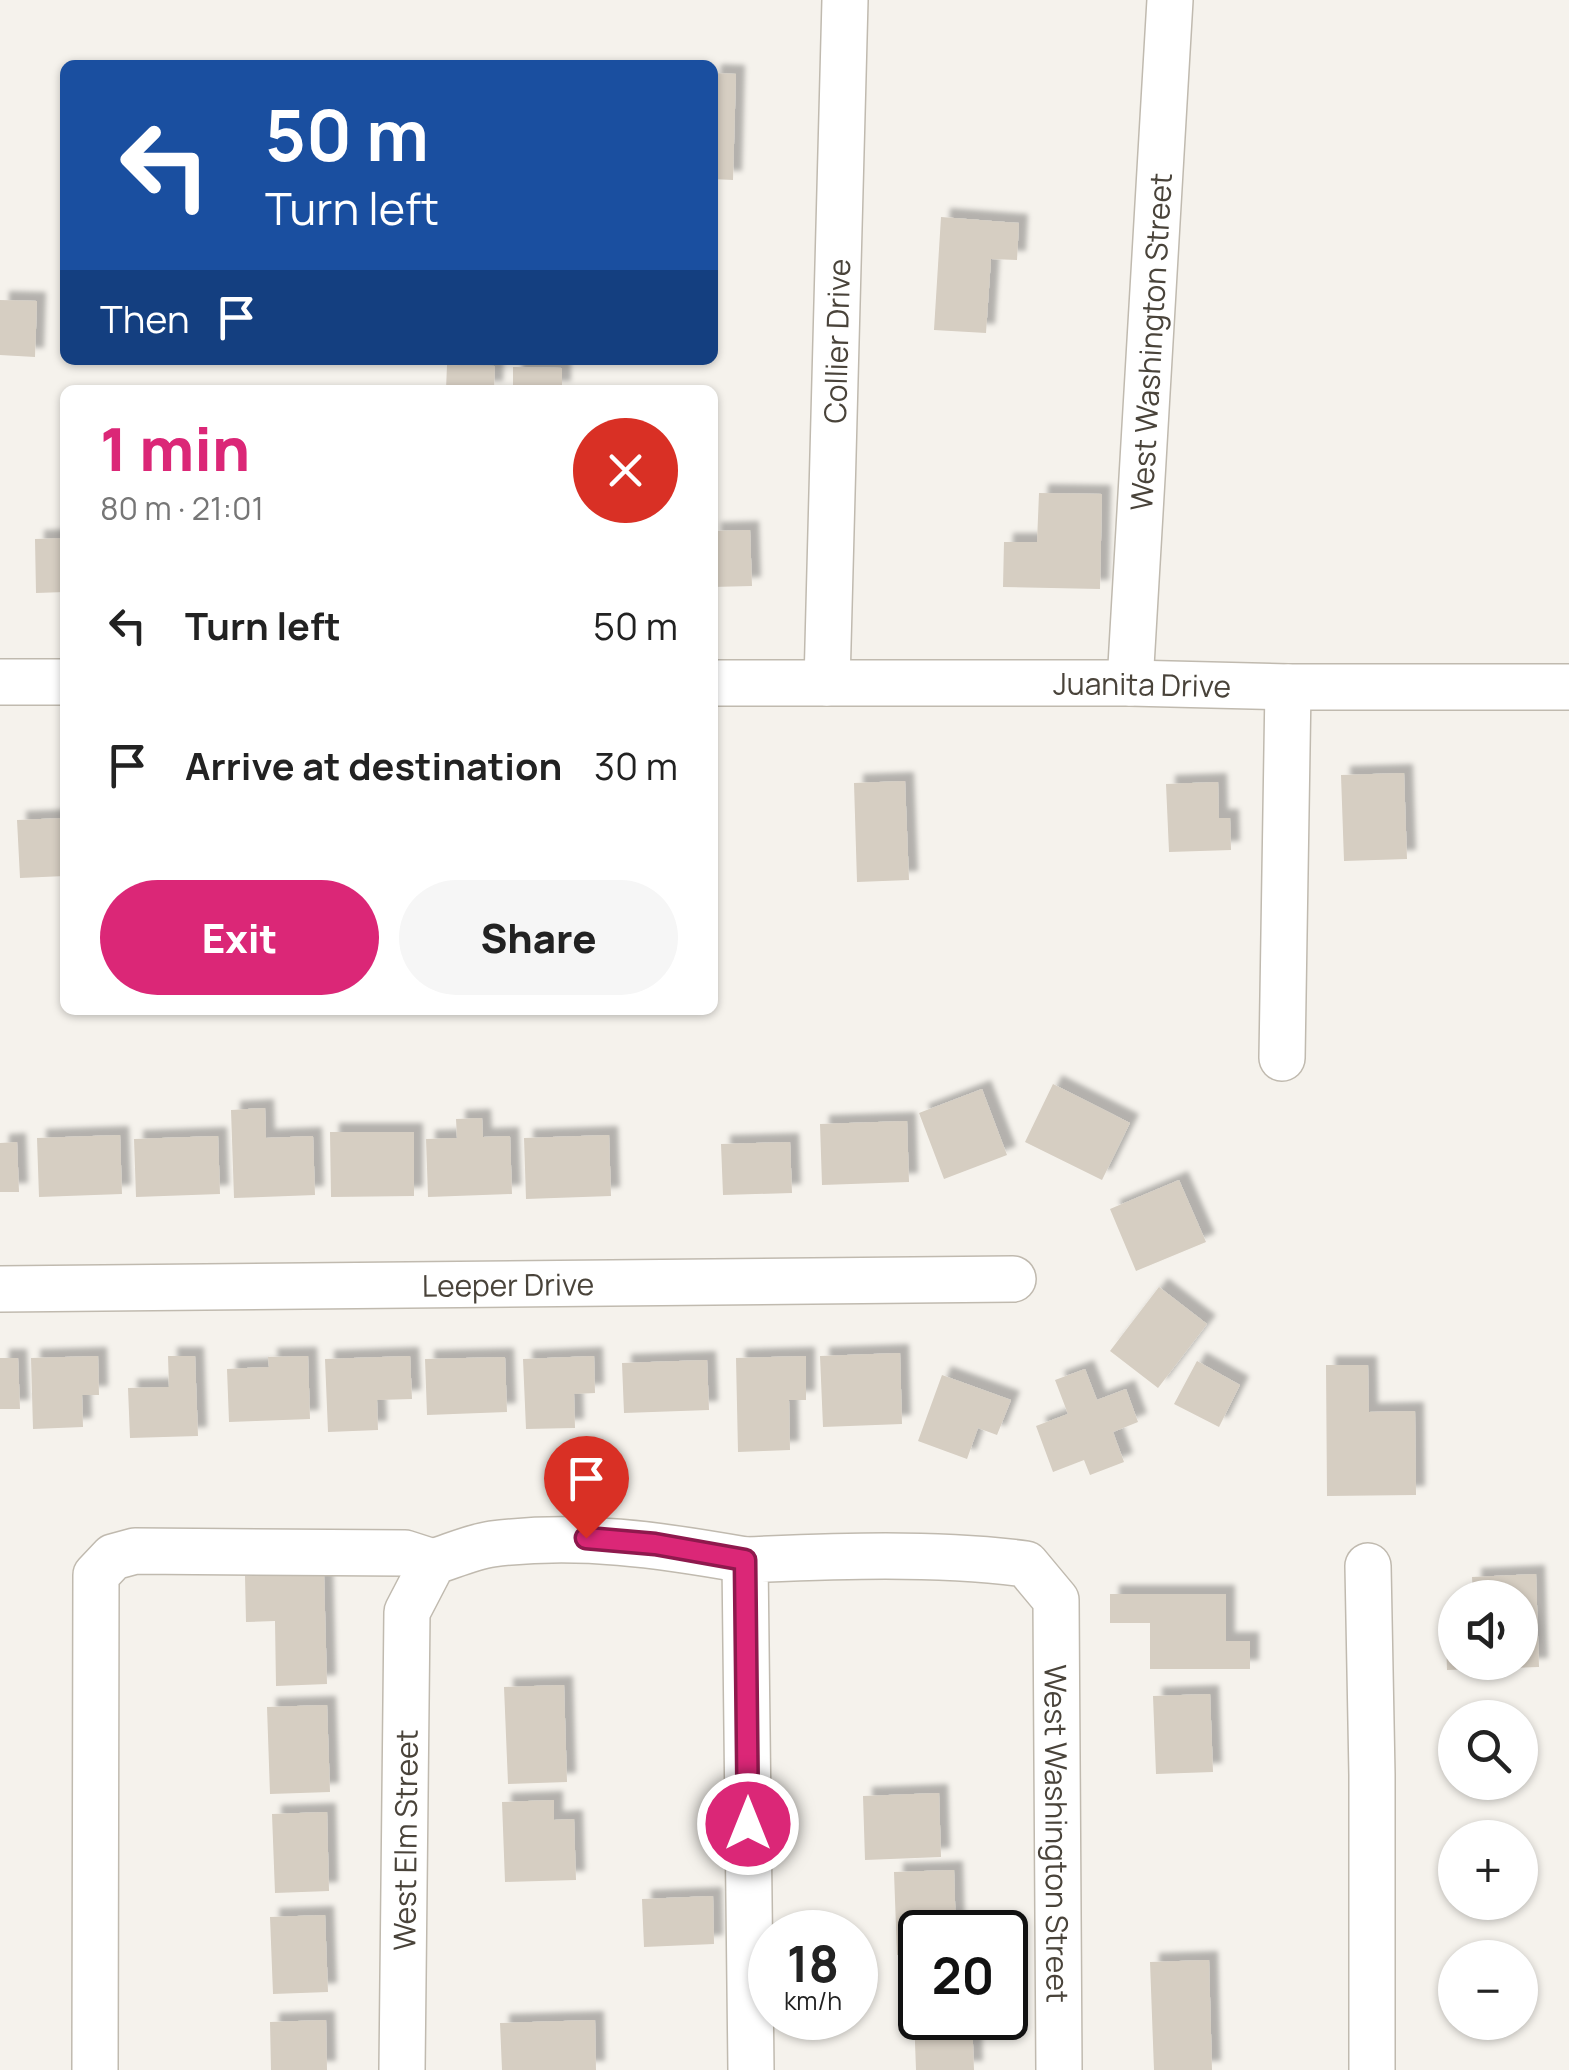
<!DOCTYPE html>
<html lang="en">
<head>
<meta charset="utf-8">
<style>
	:root { --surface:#fff; --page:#f6f6f6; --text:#222; --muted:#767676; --accent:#db2777 }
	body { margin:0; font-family:Manrope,sans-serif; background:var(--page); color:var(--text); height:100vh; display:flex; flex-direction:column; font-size:38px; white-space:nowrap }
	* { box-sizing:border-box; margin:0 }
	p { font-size:32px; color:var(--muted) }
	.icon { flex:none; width:55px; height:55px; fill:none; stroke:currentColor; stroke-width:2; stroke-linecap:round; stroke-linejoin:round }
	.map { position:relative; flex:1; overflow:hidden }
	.details { position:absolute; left:60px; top:385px; width:658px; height:630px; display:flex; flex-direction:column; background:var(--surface); border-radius:15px; box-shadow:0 2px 8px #0004 }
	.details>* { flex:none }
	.guide { position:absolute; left:60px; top:60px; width:658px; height:305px; border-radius:15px; box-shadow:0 2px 8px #0004; background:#1a4fa0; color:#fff; overflow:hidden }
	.buttons { position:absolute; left:1438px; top:1580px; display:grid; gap:20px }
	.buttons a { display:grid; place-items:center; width:100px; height:100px; border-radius:50%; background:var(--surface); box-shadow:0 2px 8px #0004; font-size:50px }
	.speed { position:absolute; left:748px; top:1910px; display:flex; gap:20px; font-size:50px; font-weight:700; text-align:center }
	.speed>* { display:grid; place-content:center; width:130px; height:130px; border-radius:50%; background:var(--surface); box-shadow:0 2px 8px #0004; line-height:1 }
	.speed small { font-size:25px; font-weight:400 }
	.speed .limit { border:5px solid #111; border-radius:15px; background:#fff; color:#111 }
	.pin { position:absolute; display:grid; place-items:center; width:85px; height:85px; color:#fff; margin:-102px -42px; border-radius:50% 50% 50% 0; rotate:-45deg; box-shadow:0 0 10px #0007 }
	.pin .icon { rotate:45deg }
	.me { position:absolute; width:110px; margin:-55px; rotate:0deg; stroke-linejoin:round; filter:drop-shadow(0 0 8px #0008) }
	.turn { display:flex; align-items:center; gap:35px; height:210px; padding:0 40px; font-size:45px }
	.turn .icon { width:130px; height:130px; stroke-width:2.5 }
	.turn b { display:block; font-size:70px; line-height:85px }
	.then { display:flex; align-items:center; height:95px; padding:0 40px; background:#0003; gap:20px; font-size:38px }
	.round { display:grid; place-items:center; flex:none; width:105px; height:105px; border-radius:52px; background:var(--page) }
	.head { display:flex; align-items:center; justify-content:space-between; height:170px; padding:0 40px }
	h1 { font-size:60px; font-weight:800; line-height:75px; color:var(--accent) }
	.button { display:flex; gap:20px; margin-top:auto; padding:20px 40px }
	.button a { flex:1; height:115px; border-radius:60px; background:var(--accent); color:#fff; font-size:40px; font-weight:800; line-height:115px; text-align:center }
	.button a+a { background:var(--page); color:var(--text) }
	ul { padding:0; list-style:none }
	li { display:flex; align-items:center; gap:30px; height:140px; padding:0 40px }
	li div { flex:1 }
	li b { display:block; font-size:38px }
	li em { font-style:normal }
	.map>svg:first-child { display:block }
	.building { fill:#d6cec2; filter:url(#shadow) }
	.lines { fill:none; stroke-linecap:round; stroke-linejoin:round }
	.minor-casing { stroke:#c0baaf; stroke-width:48 }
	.minor { stroke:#fff; stroke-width:45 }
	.route-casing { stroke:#8e194d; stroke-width:25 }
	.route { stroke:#db2777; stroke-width:18 }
	.labels { text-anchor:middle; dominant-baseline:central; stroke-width:8; stroke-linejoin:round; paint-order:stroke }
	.street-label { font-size:30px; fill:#49433a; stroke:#fff }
</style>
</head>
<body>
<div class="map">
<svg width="1569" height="2070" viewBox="0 0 1569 2070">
	<defs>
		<filter id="shadow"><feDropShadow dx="9" dy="-9" stdDeviation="2.5" flood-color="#0004"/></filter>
	</defs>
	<rect width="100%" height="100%" fill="#f5f2ec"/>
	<path class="building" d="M712,73L736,74L733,180L712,179Z
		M941,217L1019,223L1017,260L991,259L986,333L934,330Z
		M0,300L37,301L35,357L0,355Z
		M447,365L495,366L494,390H446Z
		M513,367L562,368V390H513Z
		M1039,493L1102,494L1100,589L1003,587L1004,542H1037Z
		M750,530L752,586L712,587V531Z
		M65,538V592L36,593L35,539Z
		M1404,773L1407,859L1344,861L1341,775Z
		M905,781L909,880L857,882L854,783Z
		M1218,782L1219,818H1230L1231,850L1169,852L1166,784Z
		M65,818V876L20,878L17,820Z
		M1053,1084L1130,1123L1102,1180L1025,1142Z
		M982,1089L1007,1155L944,1179L919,1113Z
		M265,1108L266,1138L313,1136L315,1195L234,1198L231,1110Z
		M482,1118L483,1137L510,1136L512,1194L428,1197L426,1139L457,1138L456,1119Z
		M907,1121L909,1182L822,1185L820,1124Z
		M330,1132H414V1196L331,1197Z
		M120,1135L122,1194L39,1197L37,1138Z
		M609,1135L611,1196L526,1199L524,1138Z
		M218,1136L220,1194L136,1197L134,1139Z
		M17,1142L19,1192H0V1143Z
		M790,1142L792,1193L723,1195L721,1144Z
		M1179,1180L1206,1242L1136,1271L1110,1209Z
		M1159,1287L1207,1324L1158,1388L1110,1351Z
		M900,1353L902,1424L823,1427L820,1356Z
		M98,1356L99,1395H82L83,1427L33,1429L31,1358Z
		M168,1356H195L198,1436L130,1438L128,1388L169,1387Z
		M308,1356L310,1419L229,1422L227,1369L269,1367L268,1357Z
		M410,1356L412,1399L377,1400L378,1430L328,1432L325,1359Z
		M594,1356L595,1393L574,1394L575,1428L526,1429L523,1359Z
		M806,1356V1400H789L790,1450L738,1452L736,1358Z
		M505,1357L507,1412L427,1415L425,1359Z
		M0,1358H18L20,1409H0Z
		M707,1360L709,1410L624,1413L622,1363Z
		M1197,1361L1240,1385L1219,1427L1174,1404Z
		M1326,1365H1368L1369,1412L1415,1411L1416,1495L1327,1496Z
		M1085,1369L1097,1400L1126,1389L1138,1422L1113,1432L1124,1462L1090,1475L1084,1460L1053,1472L1036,1426L1068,1414L1055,1380Z
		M942,1375L1011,1400L997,1435L978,1428L967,1459L918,1441Z
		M324,1574L327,1684L276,1686L275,1621L246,1622L245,1576Z
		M1536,1574L1539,1667L1447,1670L1445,1610H1455V1662H1520V1598H1473L1472,1577Z
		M1110,1594H1226V1641H1250V1669H1150V1623H1110Z
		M564,1685L567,1782L508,1784L504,1687Z
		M1210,1694L1213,1772L1156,1774L1153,1696Z
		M327,1705L330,1792L270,1794L267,1707Z
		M939,1793L941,1857L865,1860L863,1796Z
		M554,1800V1820L574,1819L576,1880L505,1882L502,1802Z
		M327,1812L329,1891L275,1893L272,1814Z
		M954,1870L956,1932H920V1954L897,1955L894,1872Z
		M713,1896L714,1944L644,1947L642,1899Z
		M325,1915L328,1992L273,1994L270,1917Z
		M1209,1960L1212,2070H1154L1150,1962Z
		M913,1988H920V2018H972L974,2070H916Z
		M326,2020L327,2070H271L270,2022Z
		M595,2020L596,2070H502L500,2023Z"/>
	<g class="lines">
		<defs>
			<g id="minor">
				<path d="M0,682H65"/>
				<path id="s1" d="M712,683H1130L1288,687H1569"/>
				<path id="s2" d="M827,683L845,0"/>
				<path id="s3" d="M1130,683L1170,0"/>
				<path d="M1282,1058L1288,687"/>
				<path id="s4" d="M0,1289L1013,1279"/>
				<path d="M1368,1566L1372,1775V2070"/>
				<path d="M95,2070L96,1575L113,1557L135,1551L405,1553L433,1562"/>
				<path id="s5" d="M402,2070L407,1612L433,1562C452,1556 472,1547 492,1544C578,1533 661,1545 745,1560"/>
				<path id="s6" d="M751,2070L745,1560C838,1556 933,1552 1026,1564L1056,1600L1059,2070"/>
			</g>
		</defs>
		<use href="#minor" class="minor-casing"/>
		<use href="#minor" class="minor"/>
	</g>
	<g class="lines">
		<defs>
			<path id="route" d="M586,1538L655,1544L745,1560L748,1824"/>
		</defs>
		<use href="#route" class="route-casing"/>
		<use href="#route" class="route"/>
	</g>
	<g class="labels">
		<g class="street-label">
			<text stroke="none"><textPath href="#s3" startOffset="342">West Washington Street</textPath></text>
			<text stroke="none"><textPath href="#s2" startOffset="342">Collier Drive</textPath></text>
			<text stroke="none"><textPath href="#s1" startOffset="430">Juanita Drive</textPath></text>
			<text stroke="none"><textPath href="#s4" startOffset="508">Leeper Drive</textPath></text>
			<text stroke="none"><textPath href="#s6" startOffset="1072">West Washington Street</textPath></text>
			<text stroke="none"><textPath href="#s5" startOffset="230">West Elm Street</textPath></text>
		</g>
	</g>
</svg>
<div class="buttons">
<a><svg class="icon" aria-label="sound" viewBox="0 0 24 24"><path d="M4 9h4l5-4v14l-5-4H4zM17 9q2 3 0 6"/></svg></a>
<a><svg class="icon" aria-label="search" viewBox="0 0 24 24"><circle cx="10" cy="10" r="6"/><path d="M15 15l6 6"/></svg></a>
<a>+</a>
<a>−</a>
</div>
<div class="speed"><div>18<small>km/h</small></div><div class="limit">20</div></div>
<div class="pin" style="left:586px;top:1538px;background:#d93025"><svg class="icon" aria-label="arrive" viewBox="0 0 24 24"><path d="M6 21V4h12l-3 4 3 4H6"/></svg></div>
<svg class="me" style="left:748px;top:1824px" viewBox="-20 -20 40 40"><circle r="17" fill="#db2777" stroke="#fff" stroke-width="3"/><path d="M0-11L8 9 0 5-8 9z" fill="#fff"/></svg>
<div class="guide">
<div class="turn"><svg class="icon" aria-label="left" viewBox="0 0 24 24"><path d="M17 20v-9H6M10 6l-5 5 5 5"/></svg><div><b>50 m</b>Turn left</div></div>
<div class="then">Then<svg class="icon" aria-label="arrive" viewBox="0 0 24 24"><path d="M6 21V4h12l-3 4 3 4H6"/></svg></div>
</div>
<section class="details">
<div class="head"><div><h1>1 min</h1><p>80 m · 21:01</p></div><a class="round" style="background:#d93025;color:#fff"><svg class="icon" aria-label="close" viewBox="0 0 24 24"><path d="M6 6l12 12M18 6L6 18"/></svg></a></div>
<ul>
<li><svg class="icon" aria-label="left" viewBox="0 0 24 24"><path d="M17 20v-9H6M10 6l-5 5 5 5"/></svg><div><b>Turn left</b></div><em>50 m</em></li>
<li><svg class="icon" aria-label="arrive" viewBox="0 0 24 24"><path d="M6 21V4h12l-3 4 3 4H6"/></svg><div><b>Arrive at destination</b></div><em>30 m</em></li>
</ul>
<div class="button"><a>Exit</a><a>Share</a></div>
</section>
</div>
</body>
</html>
